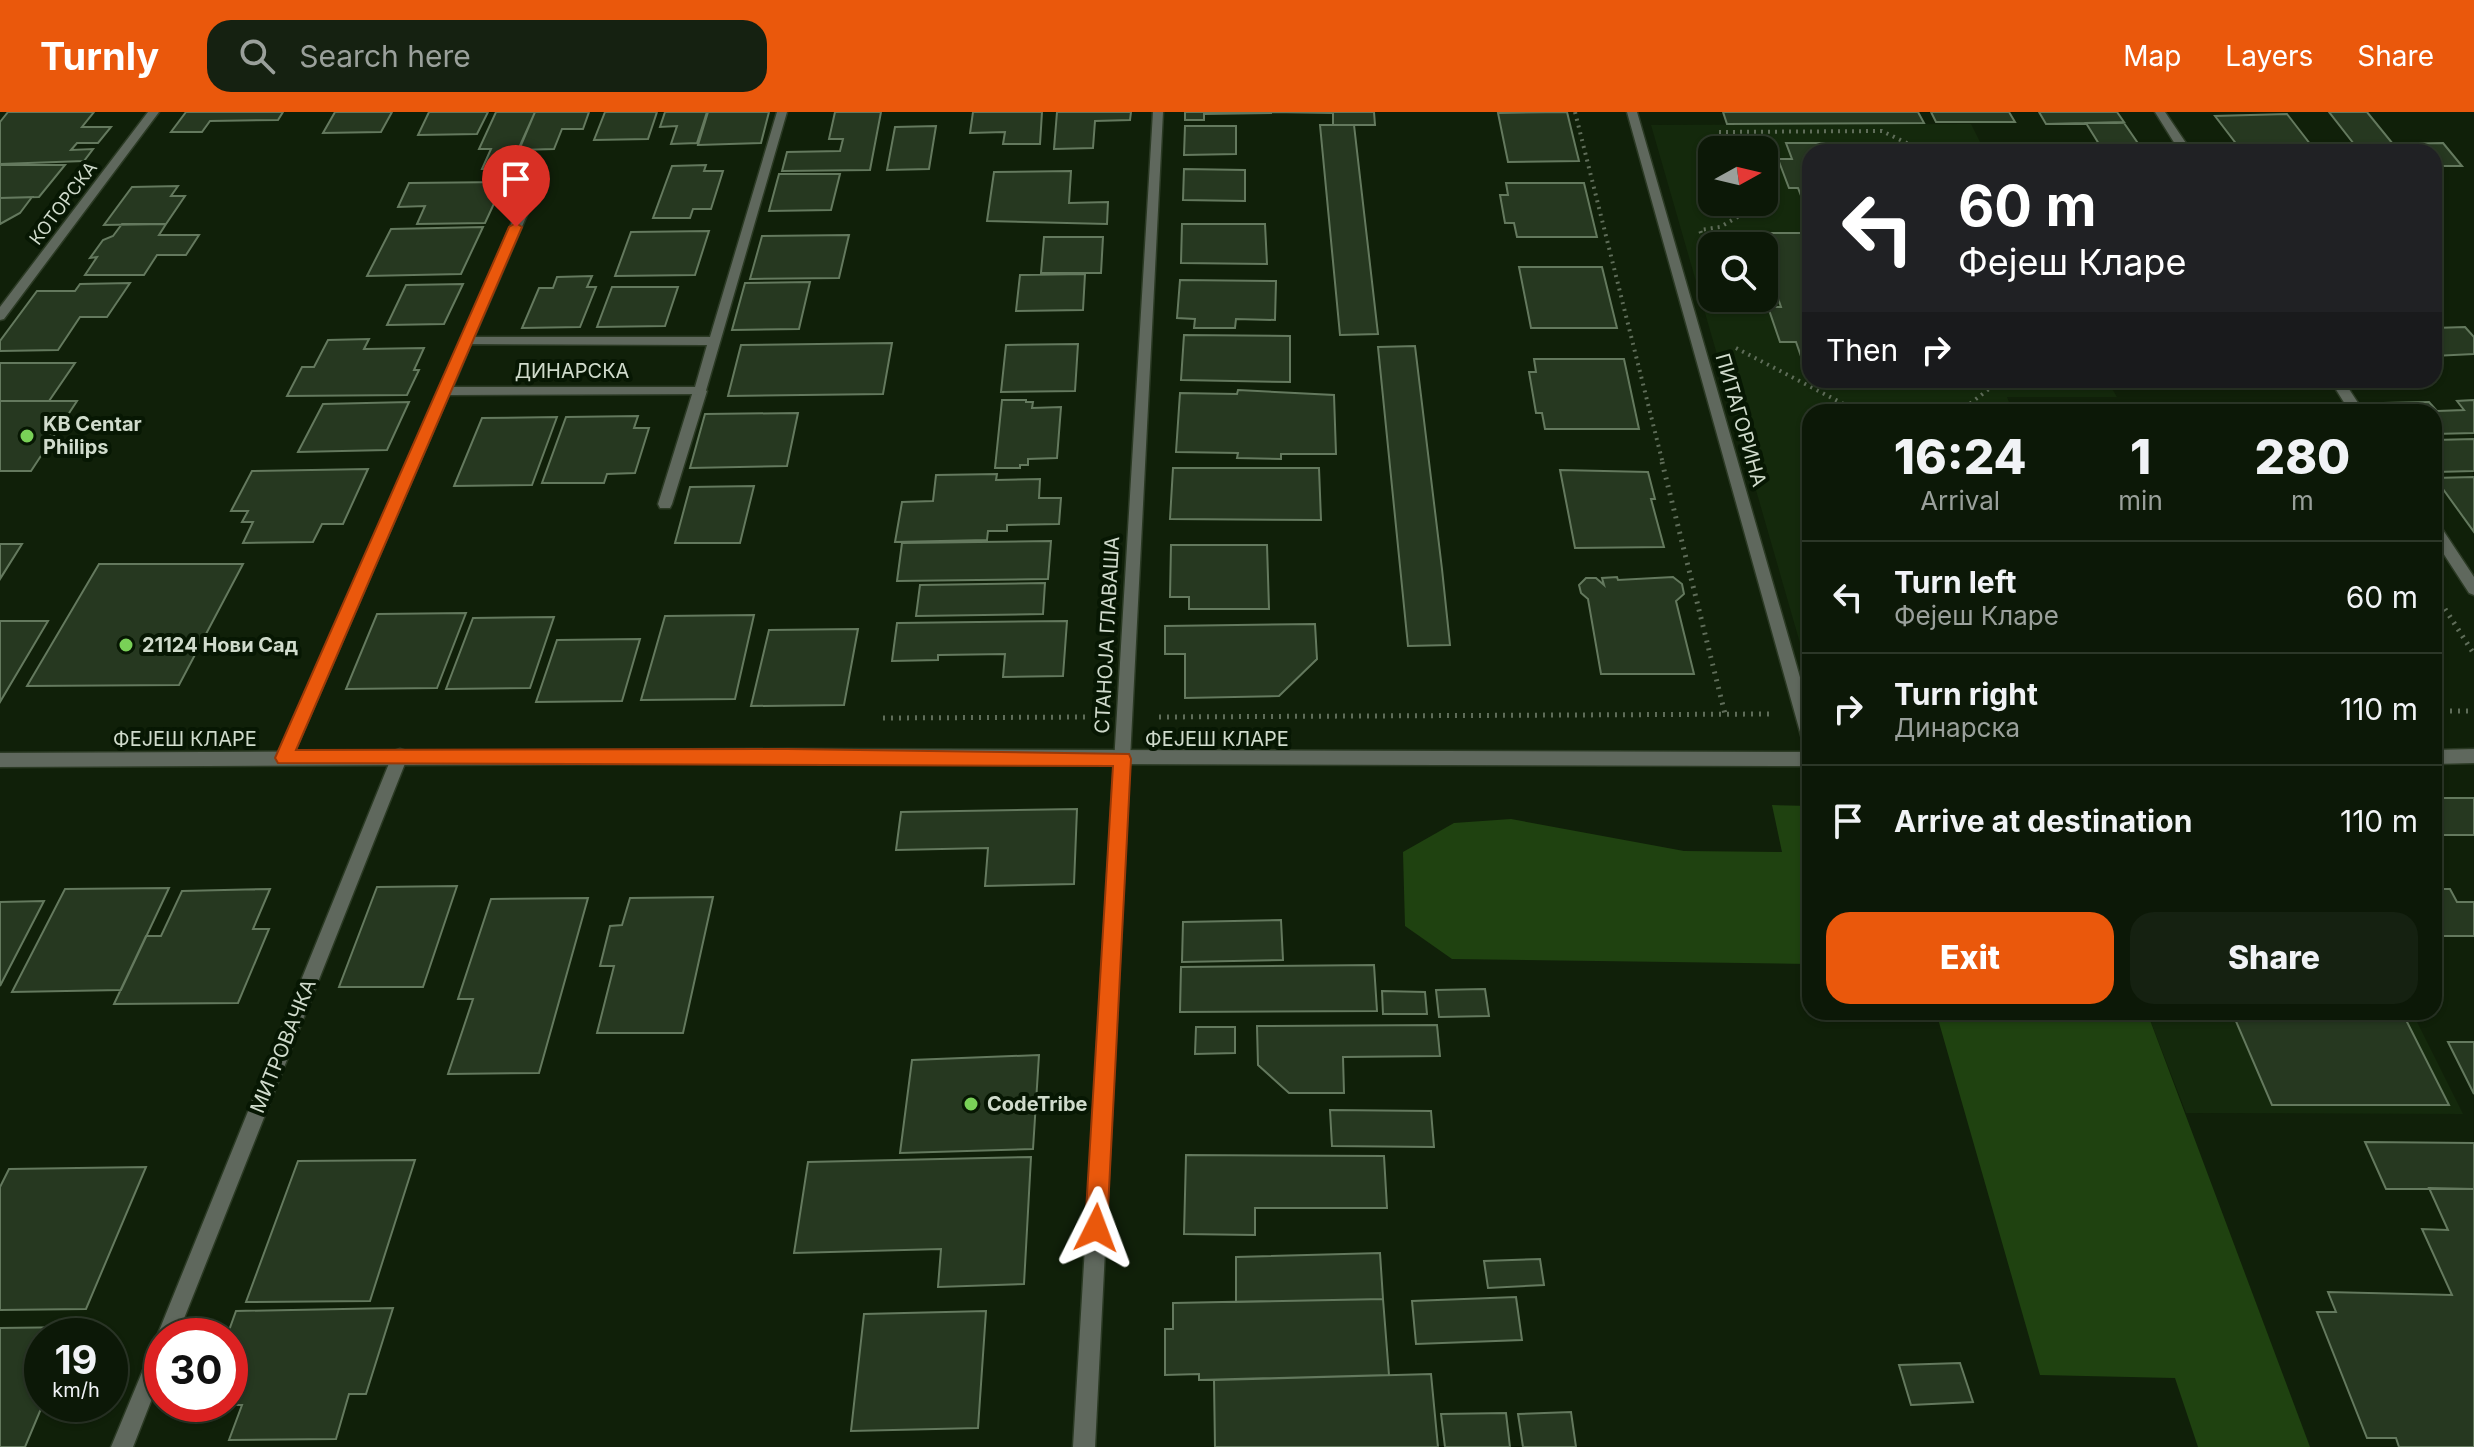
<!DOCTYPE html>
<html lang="en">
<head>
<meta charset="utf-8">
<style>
	:root { --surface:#0c1807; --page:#152111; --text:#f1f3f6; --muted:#9aa09b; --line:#2c3728; --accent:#ea580c }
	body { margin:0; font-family:Inter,sans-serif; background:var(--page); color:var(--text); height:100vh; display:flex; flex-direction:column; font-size:30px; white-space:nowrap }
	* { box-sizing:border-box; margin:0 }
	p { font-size:26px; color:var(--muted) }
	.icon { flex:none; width:44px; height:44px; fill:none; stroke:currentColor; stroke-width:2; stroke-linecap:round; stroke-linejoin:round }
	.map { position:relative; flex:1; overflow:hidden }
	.sheet { position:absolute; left:1802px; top:292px; width:640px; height:616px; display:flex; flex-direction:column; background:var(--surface); border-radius:24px; box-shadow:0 2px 6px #0004,0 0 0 2px var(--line) }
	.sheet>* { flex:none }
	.banner { position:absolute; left:1802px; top:32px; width:640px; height:244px; border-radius:24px; box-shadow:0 2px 6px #0004,0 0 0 2px var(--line); background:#202124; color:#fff; overflow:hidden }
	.needle { width:52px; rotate:82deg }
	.tools { position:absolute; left:1698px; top:24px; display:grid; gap:16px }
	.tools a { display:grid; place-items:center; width:80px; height:80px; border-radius:16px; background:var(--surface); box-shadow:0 2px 6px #0004,0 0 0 2px var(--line); font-size:40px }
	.speed { position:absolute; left:24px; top:1206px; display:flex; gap:16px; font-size:40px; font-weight:700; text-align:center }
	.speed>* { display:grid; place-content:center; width:104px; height:104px; border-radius:50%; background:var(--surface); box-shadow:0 2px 6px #0004,0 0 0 2px var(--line); line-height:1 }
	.speed small { font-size:20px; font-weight:400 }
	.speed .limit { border:12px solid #d22; background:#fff; color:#111 }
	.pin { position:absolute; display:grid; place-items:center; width:68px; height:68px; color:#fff; margin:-82px -34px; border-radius:50% 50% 50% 0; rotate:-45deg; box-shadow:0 0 8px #0007 }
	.pin .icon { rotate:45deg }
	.me { position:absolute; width:88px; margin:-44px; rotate:3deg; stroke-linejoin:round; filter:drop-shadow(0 0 6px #0008) }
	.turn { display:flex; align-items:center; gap:28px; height:168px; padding:0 24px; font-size:36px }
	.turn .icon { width:104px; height:104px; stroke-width:2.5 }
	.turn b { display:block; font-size:56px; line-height:68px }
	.then { display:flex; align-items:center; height:76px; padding:0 24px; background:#0003; gap:16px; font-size:30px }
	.eta { display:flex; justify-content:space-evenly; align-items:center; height:136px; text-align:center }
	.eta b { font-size:48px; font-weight:800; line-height:56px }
	.button { display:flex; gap:16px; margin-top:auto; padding:16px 24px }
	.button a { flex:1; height:92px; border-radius:24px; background:var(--accent); color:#fff; font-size:32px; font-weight:800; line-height:92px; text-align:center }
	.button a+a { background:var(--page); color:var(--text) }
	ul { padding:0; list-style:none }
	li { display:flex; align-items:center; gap:24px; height:112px; padding:0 24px; border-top:2px solid var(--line) }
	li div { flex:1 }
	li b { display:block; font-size:30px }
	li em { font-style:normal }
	header { display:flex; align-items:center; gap:48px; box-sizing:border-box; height:112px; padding:0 40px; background:var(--accent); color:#fff }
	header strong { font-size:38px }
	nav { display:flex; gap:44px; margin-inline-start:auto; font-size:28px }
	.search { width:560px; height:72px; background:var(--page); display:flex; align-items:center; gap:20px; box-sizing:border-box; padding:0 28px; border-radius:24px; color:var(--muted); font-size:30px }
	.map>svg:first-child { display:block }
	.built { fill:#14290c; fill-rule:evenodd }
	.green { fill:#1f4210 }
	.building { fill:#263820; stroke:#64795e; stroke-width:2 }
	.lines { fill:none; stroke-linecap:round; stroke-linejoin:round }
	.service-casing { stroke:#2b3a24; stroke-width:3 }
	.minor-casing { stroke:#2b3a24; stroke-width:3 }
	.tertiary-casing { stroke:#2b3a24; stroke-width:3 }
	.path-far1 { stroke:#5f6d59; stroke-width:4; stroke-dasharray:2 5; stroke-linecap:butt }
	.path { stroke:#5f6d59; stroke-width:5; stroke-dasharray:2 6; stroke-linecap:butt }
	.service { fill:#5f685d; fill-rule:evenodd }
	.minor { fill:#5f685d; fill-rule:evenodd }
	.tertiary { fill:#5f685d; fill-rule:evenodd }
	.route { fill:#ea580c; stroke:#983908; stroke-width:2 }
	.poi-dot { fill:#79d157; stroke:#071703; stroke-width:3 }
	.labels { text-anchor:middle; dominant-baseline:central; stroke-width:8; stroke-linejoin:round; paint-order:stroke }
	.far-street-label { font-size:18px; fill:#d0dbcc; stroke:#071703 }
	.street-label { font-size:20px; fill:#d0dbcc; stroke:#071703 }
	.poi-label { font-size:20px; font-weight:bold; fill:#d0dbcc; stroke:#071703; text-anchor:start }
</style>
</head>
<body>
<header>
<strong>Turnly</strong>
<div class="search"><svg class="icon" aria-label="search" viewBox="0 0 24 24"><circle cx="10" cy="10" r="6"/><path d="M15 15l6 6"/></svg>Search here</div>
<nav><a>Map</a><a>Layers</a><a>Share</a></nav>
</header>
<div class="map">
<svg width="2474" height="1335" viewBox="0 0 2474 1335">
	<rect width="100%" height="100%" fill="#102009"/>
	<path class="built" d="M1971,12L1985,40H1810V268H2107L2117,285H2007L2013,300H1810V552H1806L1651,13ZM1712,38H1764V90H1712ZM1712,134H1764V186H1712Z
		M2147,900H2412L2463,1002L2186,1001Z"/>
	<path class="green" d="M1772,693L1810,694V852L1452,847L1405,814L1403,740L1454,711L1511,707L1684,739L1782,740Z
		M1936,900H2147L2310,1335H2198L2175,1266L2040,1263Z"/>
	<path class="building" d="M8,0H94L82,15H111L98,31H77L71,38L93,37L84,49L0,52V10Z
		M186,0H283L278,8L210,9L202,20H171Z
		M335,0H392L381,20L323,21Z
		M429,0H488L477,22L418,23Z
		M496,0H535L511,57H482L491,37H479Z
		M535,0H589L583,17H562L554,37L518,38Z
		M605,0H657L648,27L594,28Z
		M665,0H707L697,31L671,32L677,14L660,15Z
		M708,0H769L761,31L698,33Z
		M835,0H881L870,58L782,59L787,40L840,39L843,27H829Z
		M973,0H1042L1040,32H1003L1005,20L970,21Z
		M1057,0H1131L1130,8L1095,9L1093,36L1054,37Z
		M1185,0H1271V1L1204,2V8H1185Z
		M1271,0H1374L1375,13H1333V1Z
		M1567,0L1579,49L1508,50L1498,1Z
		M1723,0H1918L1924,11L1727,12Z
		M1931,0H2009L2015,10H1936Z
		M2039,0H2117L2124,10L2046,12Z
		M2329,0H2367L2393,32H2354Z
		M2287,2L2314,37L2241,38L2215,4Z
		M2086,11H2124L2144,40H2104Z
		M1320,13H1354L1378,222L1340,223Z
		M936,14L929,57L887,58L895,15Z
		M1185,14H1236V42L1184,43Z
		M1786,31H1833L1837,40H1810V107L1798,76H1789L1778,47H1792Z
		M2443,31L2462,54H2434V40H2400L2393,32Z
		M0,53H65L39,85L0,86Z
		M706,53L704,59H723L711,97H693L690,106H653L672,54Z
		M1184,57L1245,58V89L1183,88Z
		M1071,59L1069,91L1108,90L1107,112L987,109L994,60Z
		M779,62H840L831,98L769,99Z
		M504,70L485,111L417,112L425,94L398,95L409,71Z
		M1506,71H1584L1597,125H1517L1514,111H1505L1500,83H1508Z
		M178,74L171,84H185L166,112L104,113L132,75Z
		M32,85L20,101L0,112V86Z
		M122,112H166L159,123H199L186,143H157L144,163H85L97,145L90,146L103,128L113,124Z
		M1182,112H1265L1267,152L1181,151Z
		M483,115L461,162L367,164L391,117Z
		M709,119L695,163L615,164L631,120Z
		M1757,121H1808L1810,253H1804L1796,230H1780L1768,195H1781L1771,166H1764V134L1746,132H1760Z
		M849,123L839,166L750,167L762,124Z
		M1044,125H1103L1101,161H1041Z
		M1519,155H1602L1617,216H1531Z
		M1085,162L1083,198L1016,199L1020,163Z
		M592,164L587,175H596L580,215L522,216L539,176H553L557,165Z
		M1180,168L1276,169L1275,208L1236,207L1235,216H1194L1195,207L1177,206Z
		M810,170L799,217L732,218L745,171Z
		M130,171L107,205H80L58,238L0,239V229L37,179H75L80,172Z
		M463,172L444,212L387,213L406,173Z
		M612,175H678L665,214L597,215Z
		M2465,215L2474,225V242L2434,244V216Z
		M1184,223L1290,224V270L1181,268Z
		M369,227L364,237L424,236L414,258H419L407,283L287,284L302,255H314L328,228Z
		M892,231L883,282L728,284L741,233Z
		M1078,232L1075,279L1001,280L1006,233Z
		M1415,234L1442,457L1450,533L1408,534L1378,235Z
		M1534,247H1624L1639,317H1545L1542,301H1536L1529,260H1536Z
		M0,251H75L49,289H0Z
		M1877,268H1931L1934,275H1880Z
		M1238,278L1334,283L1336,342H1281V347L1237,346L1238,341L1176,340L1180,281L1237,282Z
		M1002,288H1026V290H1033L1032,296L1061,295L1057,346L1028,347V353H1020V356H995Z
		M2474,288V321L2434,322V300H2391L2385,291L2429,290L2437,299L2464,298L2457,289Z
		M0,289H77L31,359H0Z
		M409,290L387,338L298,340L323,292Z
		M798,301L787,354L690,356L705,302Z
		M638,304L634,316H649L635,361L607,362L604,371H542L566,305Z
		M557,305L532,373L454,374L482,306Z
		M2474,327V359L2436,360L2434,328Z
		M1173,356H1319L1321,408L1170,407Z
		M368,357L343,412H322L313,430L243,431L253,410H242L248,399H231L252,359Z
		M1560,358L1648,360L1655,387H1651L1664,435L1575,436Z
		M997,362L996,368L1040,367L1039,386H1061L1059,412L1007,413V419H988L987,428L895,430L902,390L933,389L936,363Z
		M2474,365V420L2435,366Z
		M754,374L740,431H675L690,375Z
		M1051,429L1048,467L897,469L902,431Z
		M0,432H22L0,467Z
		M1171,433H1267L1269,497H1189V485H1170Z
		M99,452H243L179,573L27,574Z
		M1617,465L1618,468L1673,465L1682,472L1684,482L1676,489L1694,562H1601L1588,487L1581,481L1579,473L1586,466H1596L1604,473L1602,466Z
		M1045,471L1043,502L916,504L920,473Z
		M466,501L437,576L346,577L377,502Z
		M754,503L735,587L641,588L665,504Z
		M554,505L530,576L446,577L473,506Z
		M0,509H48L0,590Z
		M1067,509L1063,564L1003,565L1005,542L938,543V548L892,549L897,511Z
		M1315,512L1317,547L1279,584L1185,586V542H1165V514Z
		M858,517L844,593L751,594L769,518Z
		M640,527L622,589L536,590L557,528Z
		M2434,686H2474V723H2434Z
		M1077,697L1074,772L985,774L988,736L896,738L901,700Z
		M457,774L423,875H339L377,775Z
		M169,776L121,878L12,880L65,777Z
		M270,777L253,817H269L238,891L114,892L146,824H161L182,779Z
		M2434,777H2450L2457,790H2474V824H2434Z
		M713,785L683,921H597L614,854H600L610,814L622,813L630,786Z
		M588,786L539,961L448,962L473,887H458L491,787Z
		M44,789L0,874V790Z
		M1281,808L1283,848L1182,850L1183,810Z
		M1374,853L1377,899L1180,900L1181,855Z
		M1485,877L1489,904L1439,905L1436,878Z
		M1382,879L1425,880L1427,902H1383Z
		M2232,900H2402L2449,993H2272Z
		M1437,913L1440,944L1343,945L1344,981H1289L1258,953L1257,914Z
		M1196,915H1235V941L1195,942Z
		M2448,930H2474V982Z
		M1039,943L1033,1037L900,1041L912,948Z
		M1330,998L1431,999L1434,1035L1332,1034Z
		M2365,1030L2474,1031V1077H2386Z
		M1186,1043L1384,1044L1387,1096H1255V1123L1184,1122Z
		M1031,1045L1024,1172L938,1175L941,1137L794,1141L808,1050Z
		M415,1048L370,1189L246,1190L298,1049Z
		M146,1055L86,1197L0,1198V1075L9,1057Z
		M2429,1076L2474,1077V1335H2399L2396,1326H2367L2317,1200H2336L2328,1180L2452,1183L2422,1117L2448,1118Z
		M1380,1141L1383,1187L1236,1190V1145Z
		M1540,1147L1544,1173L1488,1176L1484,1149Z
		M1516,1185L1522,1228L1416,1232L1412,1189Z
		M1383,1187L1389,1263L1199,1268V1262L1165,1263V1217H1173V1191Z
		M393,1196L366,1282H349L336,1327L229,1328L242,1293H212L230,1292V1224H227L236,1199Z
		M986,1199L978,1316L851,1319L864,1202Z
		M77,1215L73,1224H42L43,1292L25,1335H0V1216Z
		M1960,1251L1973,1290L1911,1293L1899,1253Z
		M1431,1262L1438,1335H1215L1214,1268Z
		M1571,1300L1576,1335H1523L1518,1302Z
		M1506,1301L1510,1335H1445L1441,1302Z"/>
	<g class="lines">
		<defs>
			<path id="service" d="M540,56L546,59L473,228L467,232L463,231L461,228L534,59Z
				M700,275L707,279L672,392L670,396H660L658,392L693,279Z"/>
			<path id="minor" d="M148,0H159L4,207L0,208V195Z
				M777,0H787L705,282L449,283L292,646L290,651H278L276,646L463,225H710ZM471,232L707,233L695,275H453Z
				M1153,0H1163L1095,1335H1073Z
				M1627,0H1637L1810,600V633L1804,632L1802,627Z
				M400,637L406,639L408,644L177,1224H162V1261L133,1335H111L155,1229L158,1227L157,1224L392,644L394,639Z"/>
			<path id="tertiary" d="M2155,0H2165L2192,40H2180Z
				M2330,268H2343L2364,300H2350Z
				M2434,411L2439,412L2474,465V483L2469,481L2434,427Z
				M788,637L1810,640V654L788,651L0,655V641Z
				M2474,637V651L2434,652V638Z"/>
		</defs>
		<use href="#service" class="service-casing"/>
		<use href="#minor" class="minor-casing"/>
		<use href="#tertiary" class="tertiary-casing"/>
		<path class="path-far1" d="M1575,0L1663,352
			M1723,38L1717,20L1882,19L1925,40
			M1701,121L1700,118L1720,115L1743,102L1739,90
			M1736,236L1859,300
			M1959,300L1989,277L1994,268"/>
		<path class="path" d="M1662,350L1725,602
			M2445,497L2474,542
			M2434,599H2474
			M1159,605L1769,602
			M883,606L1089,605"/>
		<use href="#service" class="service"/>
		<use href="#minor" class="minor"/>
		<use href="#tertiary" class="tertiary"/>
	</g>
	<path class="route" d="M516,111L522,115L296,638L788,637L1129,642L1131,647L1107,1116L1104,1124L1096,1127L1089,1124L1085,1116L1113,654L278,651L275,646L509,115Z"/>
	<g class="poi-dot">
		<circle cx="27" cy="324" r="8"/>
		<circle cx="126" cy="533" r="8"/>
		<circle cx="971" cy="992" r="8"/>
	</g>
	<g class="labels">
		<g class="far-street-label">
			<text transform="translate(63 91) rotate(-53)">КОТОРСКА</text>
		</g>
		<g class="street-label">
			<text x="572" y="259">ДИНАРСКА</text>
			<text transform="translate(1741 308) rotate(74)">ПИТАГОРИНА</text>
			<text transform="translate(1107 523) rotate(-87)">СТАНОЈА ГЛАВАША</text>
			<text x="185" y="627">ФЕЈЕШ КЛАРЕ</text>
			<text x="1217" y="627">ФЕЈЕШ КЛАРЕ</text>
			<text transform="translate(283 934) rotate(-68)">МИТРОВАЧКА</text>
		</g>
		<g class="poi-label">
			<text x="43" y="312">KB Centar<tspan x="43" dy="23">Philips</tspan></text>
			<text x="142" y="533">21124 Нови Сад</text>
			<text x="987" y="992">CodeTribe</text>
		</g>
	</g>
</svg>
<div class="tools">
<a><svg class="needle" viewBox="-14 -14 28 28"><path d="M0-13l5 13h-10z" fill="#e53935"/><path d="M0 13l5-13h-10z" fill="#9aa09b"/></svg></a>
<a><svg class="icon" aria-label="search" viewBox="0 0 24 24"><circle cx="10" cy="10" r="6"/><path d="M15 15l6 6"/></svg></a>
</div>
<div class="speed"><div>19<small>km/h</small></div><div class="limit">30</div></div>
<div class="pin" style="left:516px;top:115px;background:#d93025"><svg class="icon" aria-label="arrive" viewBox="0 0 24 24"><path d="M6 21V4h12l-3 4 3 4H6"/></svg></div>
<svg class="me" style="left:1096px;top:1116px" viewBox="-20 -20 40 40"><path d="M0-17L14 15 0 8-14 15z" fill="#ea580c" stroke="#fff" stroke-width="4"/></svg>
<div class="banner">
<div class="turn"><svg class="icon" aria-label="left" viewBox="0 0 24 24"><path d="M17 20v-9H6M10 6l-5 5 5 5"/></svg><div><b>60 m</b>Фејеш Кларе</div></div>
<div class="then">Then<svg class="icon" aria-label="right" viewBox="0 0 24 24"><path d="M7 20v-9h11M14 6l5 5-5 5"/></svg></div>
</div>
<section class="sheet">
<div class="eta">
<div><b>16:24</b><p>Arrival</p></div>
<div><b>1</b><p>min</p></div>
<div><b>280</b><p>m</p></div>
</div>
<ul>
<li><svg class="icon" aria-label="left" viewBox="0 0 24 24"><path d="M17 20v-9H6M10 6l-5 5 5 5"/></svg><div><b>Turn left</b><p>Фејеш Кларе</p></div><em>60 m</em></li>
<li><svg class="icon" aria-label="right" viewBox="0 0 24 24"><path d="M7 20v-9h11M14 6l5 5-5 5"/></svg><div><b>Turn right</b><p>Динарска</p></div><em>110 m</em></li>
<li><svg class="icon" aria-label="arrive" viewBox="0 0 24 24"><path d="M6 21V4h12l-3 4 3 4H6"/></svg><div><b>Arrive at destination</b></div><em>110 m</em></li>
</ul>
<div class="button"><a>Exit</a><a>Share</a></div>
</section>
</div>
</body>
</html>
